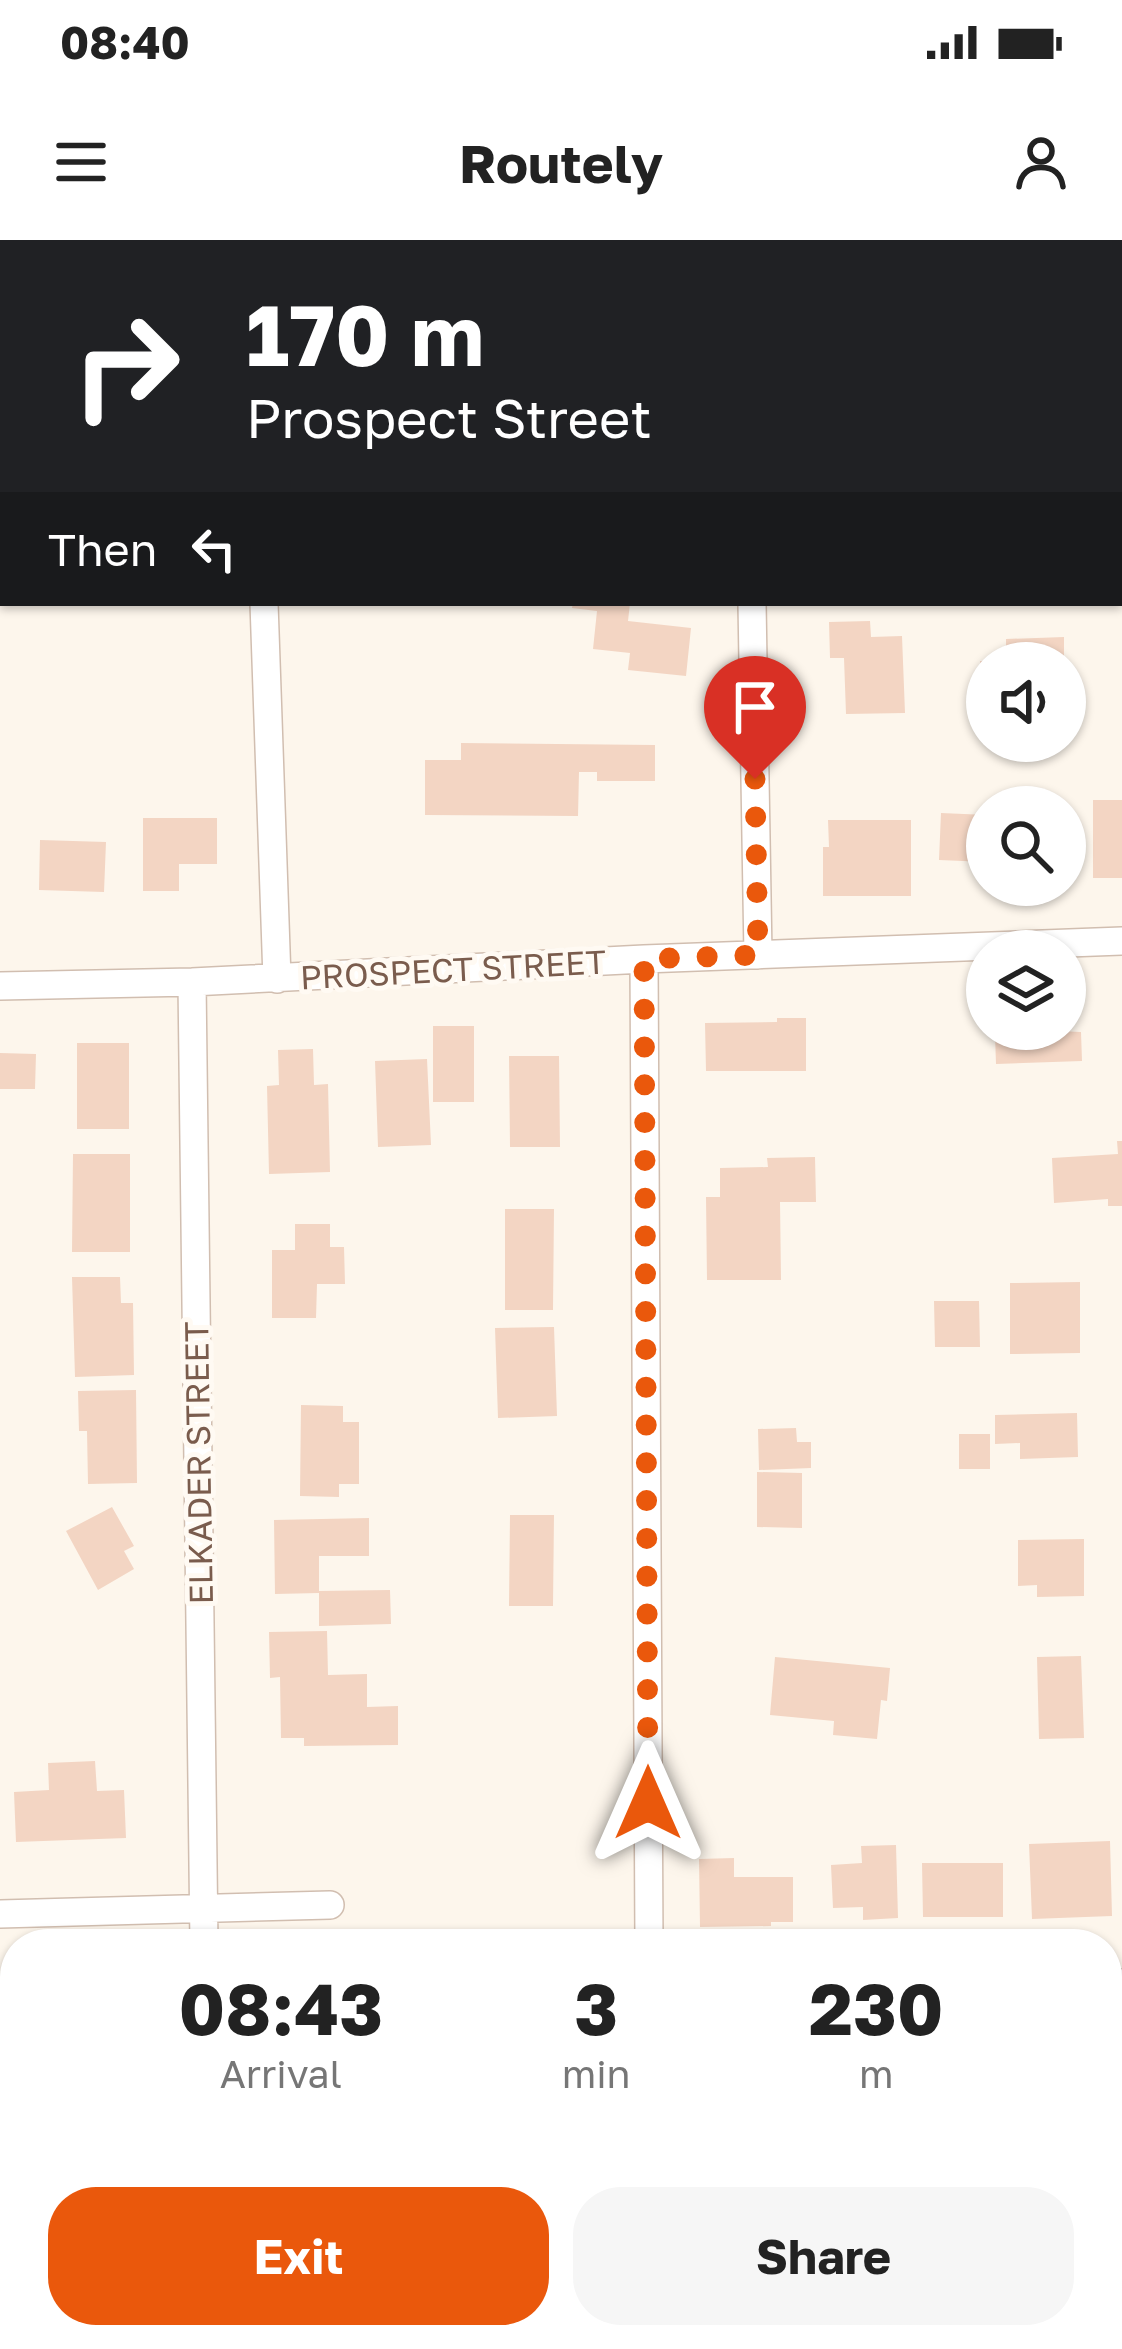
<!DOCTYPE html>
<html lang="en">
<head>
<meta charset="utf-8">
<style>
	:root { --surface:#fff; --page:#f6f6f6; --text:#222; --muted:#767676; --accent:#ea580c }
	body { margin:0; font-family:"Golos Text",sans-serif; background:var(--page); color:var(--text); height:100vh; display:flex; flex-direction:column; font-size:45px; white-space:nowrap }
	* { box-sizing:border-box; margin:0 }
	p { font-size:39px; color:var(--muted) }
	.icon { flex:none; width:66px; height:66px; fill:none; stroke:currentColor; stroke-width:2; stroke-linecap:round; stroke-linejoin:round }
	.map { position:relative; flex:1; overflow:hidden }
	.side { position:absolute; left:0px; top:1689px; width:1122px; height:420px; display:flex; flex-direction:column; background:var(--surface); border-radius:48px 48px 0 0; box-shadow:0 3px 9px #0004 }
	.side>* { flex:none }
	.guide { position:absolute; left:0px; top:0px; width:1122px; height:366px; box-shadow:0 3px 9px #0004; background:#202124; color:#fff; overflow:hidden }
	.buttons { position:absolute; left:966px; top:402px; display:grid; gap:24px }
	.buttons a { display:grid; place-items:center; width:120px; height:120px; border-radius:50%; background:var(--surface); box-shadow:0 3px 9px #0004; font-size:60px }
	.pin { position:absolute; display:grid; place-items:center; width:102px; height:102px; color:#fff; margin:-123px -51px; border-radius:50% 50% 50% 0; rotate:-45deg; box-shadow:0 0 12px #0007 }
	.pin .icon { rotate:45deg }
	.me { position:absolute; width:132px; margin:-66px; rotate:0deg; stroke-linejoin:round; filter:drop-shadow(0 0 9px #0008) }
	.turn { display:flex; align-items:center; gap:42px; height:252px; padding:0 48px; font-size:54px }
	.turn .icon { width:156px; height:156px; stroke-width:2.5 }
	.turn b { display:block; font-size:84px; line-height:102px }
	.then { display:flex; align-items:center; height:114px; padding:0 48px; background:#0003; gap:24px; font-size:45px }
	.eta { display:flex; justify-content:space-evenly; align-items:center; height:204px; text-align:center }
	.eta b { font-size:72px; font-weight:700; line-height:84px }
	.cta { display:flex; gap:24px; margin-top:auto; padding:24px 48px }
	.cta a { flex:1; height:138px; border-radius:48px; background:var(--accent); color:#fff; font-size:48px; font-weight:700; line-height:138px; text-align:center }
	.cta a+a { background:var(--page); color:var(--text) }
	.status { display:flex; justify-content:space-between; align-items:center; height:84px; padding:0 60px; background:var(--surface); direction:ltr }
	.status svg { height:33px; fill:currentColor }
	header { display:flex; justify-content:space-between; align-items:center; height:156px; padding:0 48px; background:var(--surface); font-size:54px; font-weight:700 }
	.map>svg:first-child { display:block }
	.green { fill:#d8ecc9 }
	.building { fill:#f3d5c3 }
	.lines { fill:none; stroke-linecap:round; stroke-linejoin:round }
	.street-casing { stroke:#d1beb0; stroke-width:30 }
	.street { stroke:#fff; stroke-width:27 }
	.route { stroke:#ea580c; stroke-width:21; stroke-dasharray:0 37.8 }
	.labels { text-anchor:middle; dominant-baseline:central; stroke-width:10; stroke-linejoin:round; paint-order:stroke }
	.street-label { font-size:33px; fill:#7a5c4d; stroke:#fffaf3 }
</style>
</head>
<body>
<div class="status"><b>08:40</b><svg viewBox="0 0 49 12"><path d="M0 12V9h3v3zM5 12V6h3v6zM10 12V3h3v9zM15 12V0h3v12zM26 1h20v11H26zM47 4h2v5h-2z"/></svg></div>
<header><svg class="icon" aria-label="menu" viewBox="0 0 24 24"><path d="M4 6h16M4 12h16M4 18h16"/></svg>Routely<svg class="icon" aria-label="person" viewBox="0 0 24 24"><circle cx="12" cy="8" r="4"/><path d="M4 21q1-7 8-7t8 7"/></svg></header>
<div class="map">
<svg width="1122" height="2109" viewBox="0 0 1122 2109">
	<rect width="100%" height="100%" fill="#fdf6ec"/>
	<path class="green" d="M1117,2047H1122V2109H995L996,2094H1107V2049Z"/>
	<path class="building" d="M573,363H630L628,381L691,388L686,436L628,430L630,413L593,409L597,371L572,368Z
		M870,381L871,397L902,396L905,473L846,474L844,418H830L829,382Z
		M1064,397V423H1006V399Z
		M980,421H987V469L982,470Z
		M461,503L655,505V541H597V532H579L578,576L425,575V520H461Z
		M1093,560H1122V638H1093Z
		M941,573L987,575V622L939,620Z
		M143,578H217V624H179V651H143Z
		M828,580H911V656H823V607H829Z
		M40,600L106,602L104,652L39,650Z
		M777,778H806V831H706L705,783L777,782Z
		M433,786H474V862H433Z
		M1008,789L1081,792L1082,821L996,824L995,795L1008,794Z
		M77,803H129V889H77Z
		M313,809L314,845L328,844L330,932L269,934L267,846L279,845L278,810Z
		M0,813L36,814L35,849H0Z
		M509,816H559L560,907H510Z
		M427,819L431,905L378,907L375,821Z
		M1117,901H1122V966H1108V959L1054,963L1052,918L1118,914Z
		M73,914H130V1012H72Z
		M815,917L816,962H780L781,1040H707L706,957H720V928L768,927L767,918Z
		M505,969H554L553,1070H505Z
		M295,984H330V1007H344L345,1044H317L316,1078H272V1010H295Z
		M72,1037H120L121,1063H133L134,1135L75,1137Z
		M1080,1042V1113L1010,1114V1043Z
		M934,1061H979L980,1107H935Z
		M554,1087L557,1176L498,1178L495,1088Z
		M136,1150L137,1243L88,1244L87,1191H79L78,1151Z
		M301,1165L343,1166V1182H359V1244H339V1257L300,1256Z
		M1077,1173L1078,1217L1020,1219V1203L995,1204V1175Z
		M796,1188L797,1202H811V1228L759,1230L758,1189Z
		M959,1194H990V1229H959Z
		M757,1232L802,1233V1288L757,1287Z
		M112,1267L134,1306L124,1311L134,1329L98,1350L66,1291Z
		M510,1275H554L553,1366H509Z
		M369,1278V1316H319V1351L390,1350L391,1384L319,1386V1351V1353L275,1354L274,1280Z
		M1084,1299V1356L1037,1357V1345L1018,1346V1300Z
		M327,1391L328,1435L367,1434V1467L398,1466V1505L304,1506V1498H281L280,1437L270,1438L269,1392Z
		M1081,1416L1084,1498L1039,1499L1037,1417Z
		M775,1417L890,1428L887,1461L881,1460L877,1499L833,1495L834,1481L770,1475Z
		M95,1521L97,1551L124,1550L126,1598L16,1602L14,1552L49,1550L48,1523Z
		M1110,1601L1112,1676L1032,1679L1029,1604Z
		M896,1605L898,1678L863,1680V1667L833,1668L831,1625L862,1623L861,1606Z
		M734,1618V1637H793V1682H771V1686L700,1687L699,1619Z
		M922,1623H1003V1677H923Z
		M299,2094H358V2109H299Z
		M509,2094H597L598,2107L510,2109Z
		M712,2094H761V2109H712Z
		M861,2094H907V2109H861Z
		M483,2101L484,2109H442V2103Z"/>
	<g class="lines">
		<defs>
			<path id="street" d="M254,0V3
				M747,3V0
				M1119,45H1122
				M264,363L277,739
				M752,363L758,715
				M644,719L649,1704
				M192,742L204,1704
				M0,746L192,742L644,719L1122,701
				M0,1674L330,1665
				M1107,1743H1122
				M1107,2010L1122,2002
				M210,2094V2109
				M648,2109V2094
				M960,2109L963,2094"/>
		</defs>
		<use href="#street" class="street-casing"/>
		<use href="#street" class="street"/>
	</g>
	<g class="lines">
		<path class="route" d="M648,1563L644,719L758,715L755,539"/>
	</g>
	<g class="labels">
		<g class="street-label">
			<text transform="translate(453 729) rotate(-3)">PROSPECT STREET</text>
			<text transform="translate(198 1223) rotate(-91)">ELKADER STREET</text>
		</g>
	</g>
</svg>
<div class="buttons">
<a><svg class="icon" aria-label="sound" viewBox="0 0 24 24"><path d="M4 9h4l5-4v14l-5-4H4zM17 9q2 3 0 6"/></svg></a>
<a><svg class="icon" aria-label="search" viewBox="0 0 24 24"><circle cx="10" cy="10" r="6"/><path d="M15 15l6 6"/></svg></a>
<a><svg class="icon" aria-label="layers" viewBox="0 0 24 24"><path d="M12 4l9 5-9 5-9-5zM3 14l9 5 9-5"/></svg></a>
</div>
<div class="pin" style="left:755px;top:539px;background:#d93025"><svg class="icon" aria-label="arrive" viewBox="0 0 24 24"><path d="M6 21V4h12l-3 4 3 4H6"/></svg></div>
<svg class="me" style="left:648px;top:1563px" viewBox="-20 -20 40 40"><path d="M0-17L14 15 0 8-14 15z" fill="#ea580c" stroke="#fff" stroke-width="4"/></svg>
<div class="guide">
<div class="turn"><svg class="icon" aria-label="right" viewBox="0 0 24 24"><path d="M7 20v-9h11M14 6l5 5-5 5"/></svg><div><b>170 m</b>Prospect Street</div></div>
<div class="then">Then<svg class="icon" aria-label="left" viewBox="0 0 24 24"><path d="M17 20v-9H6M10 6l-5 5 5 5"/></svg></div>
</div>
<section class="side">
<div class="eta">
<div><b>08:43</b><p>Arrival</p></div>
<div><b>3</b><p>min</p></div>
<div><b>230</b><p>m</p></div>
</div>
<div class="cta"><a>Exit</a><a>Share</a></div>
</section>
</div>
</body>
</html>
